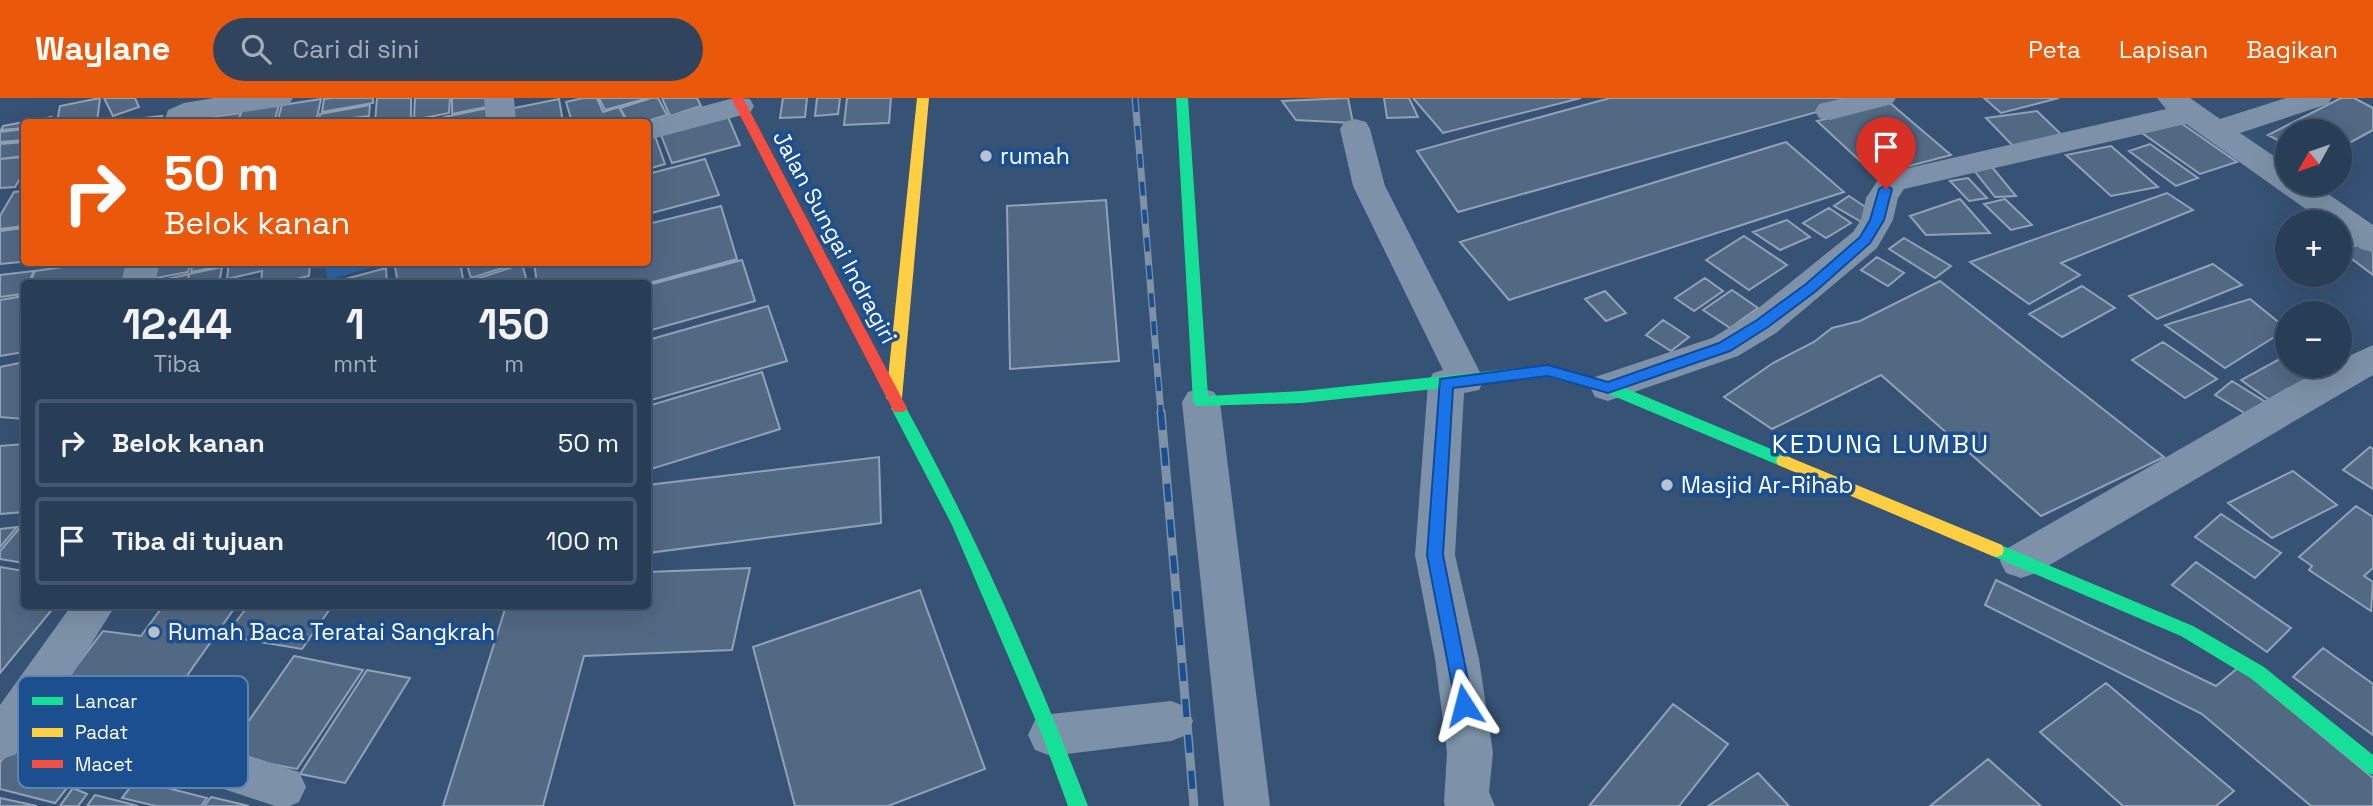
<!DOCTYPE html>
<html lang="id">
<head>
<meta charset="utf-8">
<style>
	:root { --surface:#283e57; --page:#30455d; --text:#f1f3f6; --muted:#a5aeba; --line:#44576d; --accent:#ea580c }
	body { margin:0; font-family:"Space Grotesk",sans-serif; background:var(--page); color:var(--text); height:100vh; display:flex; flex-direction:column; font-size:26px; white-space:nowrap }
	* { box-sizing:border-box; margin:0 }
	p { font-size:23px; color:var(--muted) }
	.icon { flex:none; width:38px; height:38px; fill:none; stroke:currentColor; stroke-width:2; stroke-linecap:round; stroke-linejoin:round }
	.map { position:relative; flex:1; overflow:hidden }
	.details { position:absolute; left:21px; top:182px; width:630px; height:329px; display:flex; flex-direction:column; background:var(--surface); border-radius:7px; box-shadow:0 7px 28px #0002,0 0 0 2px var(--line) }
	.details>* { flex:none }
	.hud { position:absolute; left:21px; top:21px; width:630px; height:147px; border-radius:7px; box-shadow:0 7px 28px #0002,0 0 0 2px var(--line); background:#ea580c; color:#fff; overflow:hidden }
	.needle { width:46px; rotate:230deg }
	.buttons { position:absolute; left:2275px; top:21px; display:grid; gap:14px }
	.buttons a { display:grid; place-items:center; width:77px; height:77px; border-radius:50%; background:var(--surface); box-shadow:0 7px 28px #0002,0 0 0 2px var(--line); font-size:35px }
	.pin { position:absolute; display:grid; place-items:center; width:60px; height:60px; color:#fff; margin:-72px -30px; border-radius:50% 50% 50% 0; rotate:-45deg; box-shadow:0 0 7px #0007 }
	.pin .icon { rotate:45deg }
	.me { position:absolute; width:77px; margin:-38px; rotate:351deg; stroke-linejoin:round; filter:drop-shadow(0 0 5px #0008) }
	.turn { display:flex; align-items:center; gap:24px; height:147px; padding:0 28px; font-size:32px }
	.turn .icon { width:91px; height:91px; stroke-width:2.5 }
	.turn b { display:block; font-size:49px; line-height:60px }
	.eta { display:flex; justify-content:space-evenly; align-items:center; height:119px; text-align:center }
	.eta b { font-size:42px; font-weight:700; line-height:49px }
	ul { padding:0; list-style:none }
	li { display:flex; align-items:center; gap:21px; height:88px; margin:0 14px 10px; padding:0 14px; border:4px solid var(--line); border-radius:7px }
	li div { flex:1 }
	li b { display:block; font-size:26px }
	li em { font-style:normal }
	header { display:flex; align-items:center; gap:42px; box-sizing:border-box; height:98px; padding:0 35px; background:var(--accent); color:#fff }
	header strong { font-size:33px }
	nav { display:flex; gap:38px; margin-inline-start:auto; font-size:24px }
	.search { width:490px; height:63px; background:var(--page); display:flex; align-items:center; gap:18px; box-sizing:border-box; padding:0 24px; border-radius:38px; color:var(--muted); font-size:26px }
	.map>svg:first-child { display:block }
	.green { fill:#2f66a5 }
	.building { fill:#526984; stroke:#92a2b6; stroke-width:2 }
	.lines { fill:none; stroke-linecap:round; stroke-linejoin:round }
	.street { fill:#7d92a8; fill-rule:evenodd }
	.fast { fill:#16e098; fill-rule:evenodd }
	.slow { fill:#ffcf43; fill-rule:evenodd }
	.jam { fill:#f24e42; fill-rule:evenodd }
	.rail-far1-casing { stroke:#7e92a7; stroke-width:7 }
	.rail-casing { stroke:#7e92a7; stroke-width:9 }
	.rail-far1 { stroke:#1b4f8f; stroke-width:4.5; stroke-dasharray:14; stroke-linecap:butt }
	.rail { stroke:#1b4f8f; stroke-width:6; stroke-dasharray:18; stroke-linecap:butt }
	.route { fill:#1a73e8; stroke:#114b97; stroke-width:2 }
	.poi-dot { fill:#b9c2ce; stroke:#1b4f8f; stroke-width:2.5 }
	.labels { text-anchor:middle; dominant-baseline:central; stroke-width:7; stroke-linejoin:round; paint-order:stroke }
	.poi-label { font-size:23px; fill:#fff; stroke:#1b4f8f; text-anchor:start }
	.street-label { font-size:23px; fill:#fff; stroke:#1b4f8f }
	.quarter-label { font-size:26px; letter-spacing:2px; fill:#fff; stroke:#1b4f8f }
	.key { fill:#1b4f8f; stroke:#5f84b1; stroke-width:2 }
	.key-label { font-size:19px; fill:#fff }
</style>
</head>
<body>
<header>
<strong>Waylane</strong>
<div class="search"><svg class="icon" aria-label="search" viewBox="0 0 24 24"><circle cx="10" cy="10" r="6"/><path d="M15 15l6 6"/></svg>Cari di sini</div>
<nav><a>Peta</a><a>Lapisan</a><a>Bagikan</a></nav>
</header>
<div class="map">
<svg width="2373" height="708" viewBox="0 0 2373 708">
	<rect width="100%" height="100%" fill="#365274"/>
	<path class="green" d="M388,164V165L327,182L325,165Z"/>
	<path class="building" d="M100,0L97,24H57L60,8Z
		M104,0H135L139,9L113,18Z
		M332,0H373V5L322,14L324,1Z
		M377,0H411V20L375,24Z
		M415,0H450L449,15L414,22Z
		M452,0H491V8L452,16Z
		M583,0H597L603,14L619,9L627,24H572L566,4Z
		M599,0H648L605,12Z
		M651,0H658L667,17L644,24H628L620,10Z
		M662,0H697L701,8L670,18Z
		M783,0H807L805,19L780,20Z
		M817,0H840L838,16L815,18Z
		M847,0H891L889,25L844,27Z
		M1348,0L1353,25L1296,22L1282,3Z
		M1384,0H1409L1418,19L1387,20Z
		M1413,0H1581L1443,35Z
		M1610,0H1867L1458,114L1417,53Z
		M1984,0H2059L2001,15Z
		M2341,0H2354L2373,10V32L2340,50V33H2287V47L2268,37Z
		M321,1L316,24H277L282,7Z
		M559,1L563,24H506L504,12Z
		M1890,5L1951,57L1875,77L1817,23Z
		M279,7L274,24H238L242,12Z
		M370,7L369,18L319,24L320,16Z
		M493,9L495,24H445L444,19Z
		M2037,13L2067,42L2014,49L1986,20Z
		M241,15L237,24H201L203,20Z
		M162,18L159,24H105H106Z
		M51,19L49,24H24V30L1,32L3,28Z
		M728,19L740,47L672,65L661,37Z
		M2178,23L2237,64L2200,76L2142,35Z
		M24,31V42L0,44V34Z
		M655,38L665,66L648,71V40Z
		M24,44V58L0,61V46Z
		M1786,44L1844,94L1509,202L1460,144Z
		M2150,46L2198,80L2176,88L2129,53Z
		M2111,48L2158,89L2111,98L2066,57Z
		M24,59V74L15,89L0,90V61Z
		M705,61L719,97L648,116V76Z
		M1992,69L2016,98L1995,99L1973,71Z
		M1968,80L1987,100L1969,103L1950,83Z
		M24,93V128L0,131V118L14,94Z
		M2167,95L2193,112L2061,165L2080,177L2029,206L1970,164Z
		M1849,98L1876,116L1865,126L1834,108Z
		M1960,101L1990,135L1926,137L1910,118Z
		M2005,101L2032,127L2011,132L1984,106Z
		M1106,102L1119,263L1010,271L1007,108Z
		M721,108L737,161L646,186H537L534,164H648V126Z
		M1829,110L1851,125L1826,140L1803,125Z
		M1787,122L1810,139L1780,152L1753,134Z
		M24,130V156L20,164L0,166V133Z
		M1744,138L1787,167L1749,192L1706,162Z
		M1904,140L1951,168L1935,180L1889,151Z
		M2361,146L2373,154V177L2340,152Z
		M1877,159L1904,175L1888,188L1861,172Z
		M742,162L755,203L648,233V187Z
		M97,164H131L124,181L94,186H29L35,173Z
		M146,164H191L188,174L141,183Z
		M193,164H227V167L191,174Z
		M229,164H310L309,178L274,186H261L262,173L227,181Z
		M410,164H460L464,186H398L395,169Z
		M466,164H521L471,180Z
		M522,166L527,183L519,186H474L473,182Z
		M2213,166L2242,187L2157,221L2129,198Z
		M222,169L219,186H188L189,176Z
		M386,170L387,186H334V184Z
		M34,173L28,186H24L22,196L0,199V177Z
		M189,176L188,186H145Z
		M1705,180L1723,193L1694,213L1675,200Z
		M1940,183L2164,359L2041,418L1881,277L1772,331L1724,299L1773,265L1814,244L1832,230L1860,223Z
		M2082,188L2115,210L2062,239L2029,216Z
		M1732,192L1758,210L1730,230L1703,212Z
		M1605,193L1626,215L1606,223L1585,201Z
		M24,198V254L0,258V202Z
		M2250,201L2287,231L2225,270L2165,227Z
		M768,208L787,263L648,303V242Z
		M1663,222L1689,239L1671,253L1646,237Z
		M2163,244L2217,281L2185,300L2132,262Z
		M2287,257V268L2340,266L2344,268L2275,306L2241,282Z
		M24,264V321L0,319V269Z
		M762,274L780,331L648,372V308Z
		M2232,283L2267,305L2251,319L2215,297Z
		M24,346V414L0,416V348Z
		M2370,349L2373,351V391L2343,372Z
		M879,359L881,425L648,455V387Z
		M2293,373L2337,407L2272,440L2228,405Z
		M2356,408L2373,419V470L2364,478L2373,484L2371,513L2309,472L2312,468L2299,459Z
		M2221,416L2281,455L2255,480L2195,439Z
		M24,425V465L0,461V453Z
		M17,429L0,449V431Z
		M2196,464L2291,530L2267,554L2172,487Z
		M0,469L24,473V508H55L0,575Z
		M750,470L732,552L584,558L543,708H443L506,508H648V474Z
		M1996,482L2216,588L2239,569L2373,680V708H2311L2202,616L1985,507Z
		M920,492L985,671L888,708H795L753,549Z
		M163,508H236L165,609L56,595L103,533L141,538Z
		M248,508H332L302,551L225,538Z
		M2323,550L2373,586V637L2293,579Z
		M294,558L363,572L297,671L225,657Z
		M367,572L410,580L345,685L300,676Z
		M2106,585L2234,693L2216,708H2123L2040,634Z
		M1673,606L1728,646L1679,708H1589Z
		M22,638L95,655L55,705L0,691V664Z
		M1988,661L2041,708H1930Z
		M1758,675L1789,708H1708Z
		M136,682L207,700L201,708H156L122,700Z
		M73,690L87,696L78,708H60Z
		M95,697L138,708H87Z
		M211,699L249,708H204Z
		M0,700L37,708H0Z"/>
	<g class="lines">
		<path class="street" d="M214,0H293L289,6L278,9L202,20L194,24H164L168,12L184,5Z
			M484,0H514L516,24H486Z
			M734,0L750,1L754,8L750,15L648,42V24H643Z
			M1845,0H1896L1892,6L1830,22L1819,20L1815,13L1819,6Z
			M2190,0L2220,21L2286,0H2332L2328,6L2240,35L2287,67V86H2314L2373,127V154L2361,151L2340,136V124H2324L2186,26L1904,91L1898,100L1893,122L1877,150L1776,235L1738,258L1608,303L1595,299L1590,289L1595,279L1712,240L1750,217L1853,134L1861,122L1866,100L1882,76L2166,11L2157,0Z
			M1355,21L1366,24L1370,31L1385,88L1484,282L1479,292L1464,295L1455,457L1479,561L1493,655L1489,694L1495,708H1445L1444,704L1447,655L1444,630L1435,561L1415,457L1428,285L1433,275L1443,272L1353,88L1340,31L1344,24Z
			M126,164H160L155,186H121Z
			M2373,247V277L2036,475L2021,480L2006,475L2000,463L2006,451L2283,292L2328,268H2340V262Z
			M1201,290L1214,294L1220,304L1270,708H1224L1182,304L1188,294Z
			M71,508H115L60,596L299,674L306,689L299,704L290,708H275L38,629L16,656L0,662V607Z
			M1171,603L1187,609L1193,623L1187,637L1171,643L1051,658L1035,652L1028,637L1035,622L1051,616Z"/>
		<path class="fast" d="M1176,0H1188L1208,298L1302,293L1548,267L1613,285L1790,359L1792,363L1790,367H1778L1604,294L1548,279L1302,305L1196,308L1193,304Z
			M899,304L904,306C975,435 1035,570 1088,708H1068L1042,637L952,427L891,310Z
			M1996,445L2193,528L2264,569L2373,657V677L2366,674L2252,581L2181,538L1990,457L1988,452L1990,447Z"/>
		<path class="slow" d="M917,0H929L902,300L894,306L886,300Z
			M1784,357L2002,447L2004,452L2002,457L1996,459L1990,457L1778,367L1776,363L1778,359Z"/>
		<path class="jam" d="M731,0H743L907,310L904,314H894Z"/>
		<defs>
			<path id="rail-far1" d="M1135,0L1161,316"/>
			<path id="rail" d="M1161,314L1194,708"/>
		</defs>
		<use href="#rail-far1" class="rail-far1-casing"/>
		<use href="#rail" class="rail-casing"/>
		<use href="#rail-far1" class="rail-far1"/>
		<use href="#rail" class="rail"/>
	</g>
	<path class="route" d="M1886,87L1892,91L1884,122L1870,145L1816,193L1768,229L1730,253L1608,295L1548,278L1453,290L1443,457L1473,607L1470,613L1464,615L1457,613L1427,457L1440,281L1548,267L1608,284L1719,245L1757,222L1806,186L1860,139L1870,122L1879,91Z"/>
	<g class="poi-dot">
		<circle cx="986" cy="58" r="7"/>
		<circle cx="1667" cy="387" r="7"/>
		<circle cx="154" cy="534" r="7"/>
	</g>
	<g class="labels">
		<g class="poi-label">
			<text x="1000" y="58">rumah</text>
			<text x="1681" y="387">Masjid Ar-Rihab</text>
			<text x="168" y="534">Rumah Baca Teratai Sangkrah</text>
		</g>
		<g class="street-label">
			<text transform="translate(835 139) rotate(62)">Jalan Sungai Indragiri</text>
		</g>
		<g class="quarter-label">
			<text x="1881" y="346">KEDUNG LUMBU</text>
		</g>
	</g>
	<rect x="18" y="578" width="230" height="112" rx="10" class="key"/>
	<rect x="32" y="599" width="31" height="8" fill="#16e098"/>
	<rect x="32" y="630" width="31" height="9" fill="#ffcf43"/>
	<rect x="32" y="662" width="31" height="8" fill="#f24e42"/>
	<g class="key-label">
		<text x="75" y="610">Lancar</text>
		<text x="75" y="641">Padat</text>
		<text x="75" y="673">Macet</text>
	</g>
</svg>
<div class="buttons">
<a><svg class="needle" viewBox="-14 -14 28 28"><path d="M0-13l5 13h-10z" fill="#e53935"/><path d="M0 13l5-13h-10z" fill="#a5aeba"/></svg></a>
<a>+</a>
<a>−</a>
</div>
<div class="pin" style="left:1886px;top:91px;background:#d93025"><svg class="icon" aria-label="arrive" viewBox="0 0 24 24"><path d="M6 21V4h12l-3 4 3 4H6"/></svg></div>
<svg class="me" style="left:1464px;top:607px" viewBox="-20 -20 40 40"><path d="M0-17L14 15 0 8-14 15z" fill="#1a73e8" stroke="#fff" stroke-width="4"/></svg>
<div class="hud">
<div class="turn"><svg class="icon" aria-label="right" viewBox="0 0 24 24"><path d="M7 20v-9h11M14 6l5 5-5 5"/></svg><div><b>50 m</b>Belok kanan</div></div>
</div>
<section class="details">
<div class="eta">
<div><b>12:44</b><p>Tiba</p></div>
<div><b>1</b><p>mnt</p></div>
<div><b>150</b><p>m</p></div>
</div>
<ul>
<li><svg class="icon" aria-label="right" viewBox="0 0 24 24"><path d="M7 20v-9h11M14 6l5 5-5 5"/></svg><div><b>Belok kanan</b></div><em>50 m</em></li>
<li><svg class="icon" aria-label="arrive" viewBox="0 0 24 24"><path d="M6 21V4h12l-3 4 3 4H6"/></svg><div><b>Tiba di tujuan</b></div><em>100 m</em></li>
</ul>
</section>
</div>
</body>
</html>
